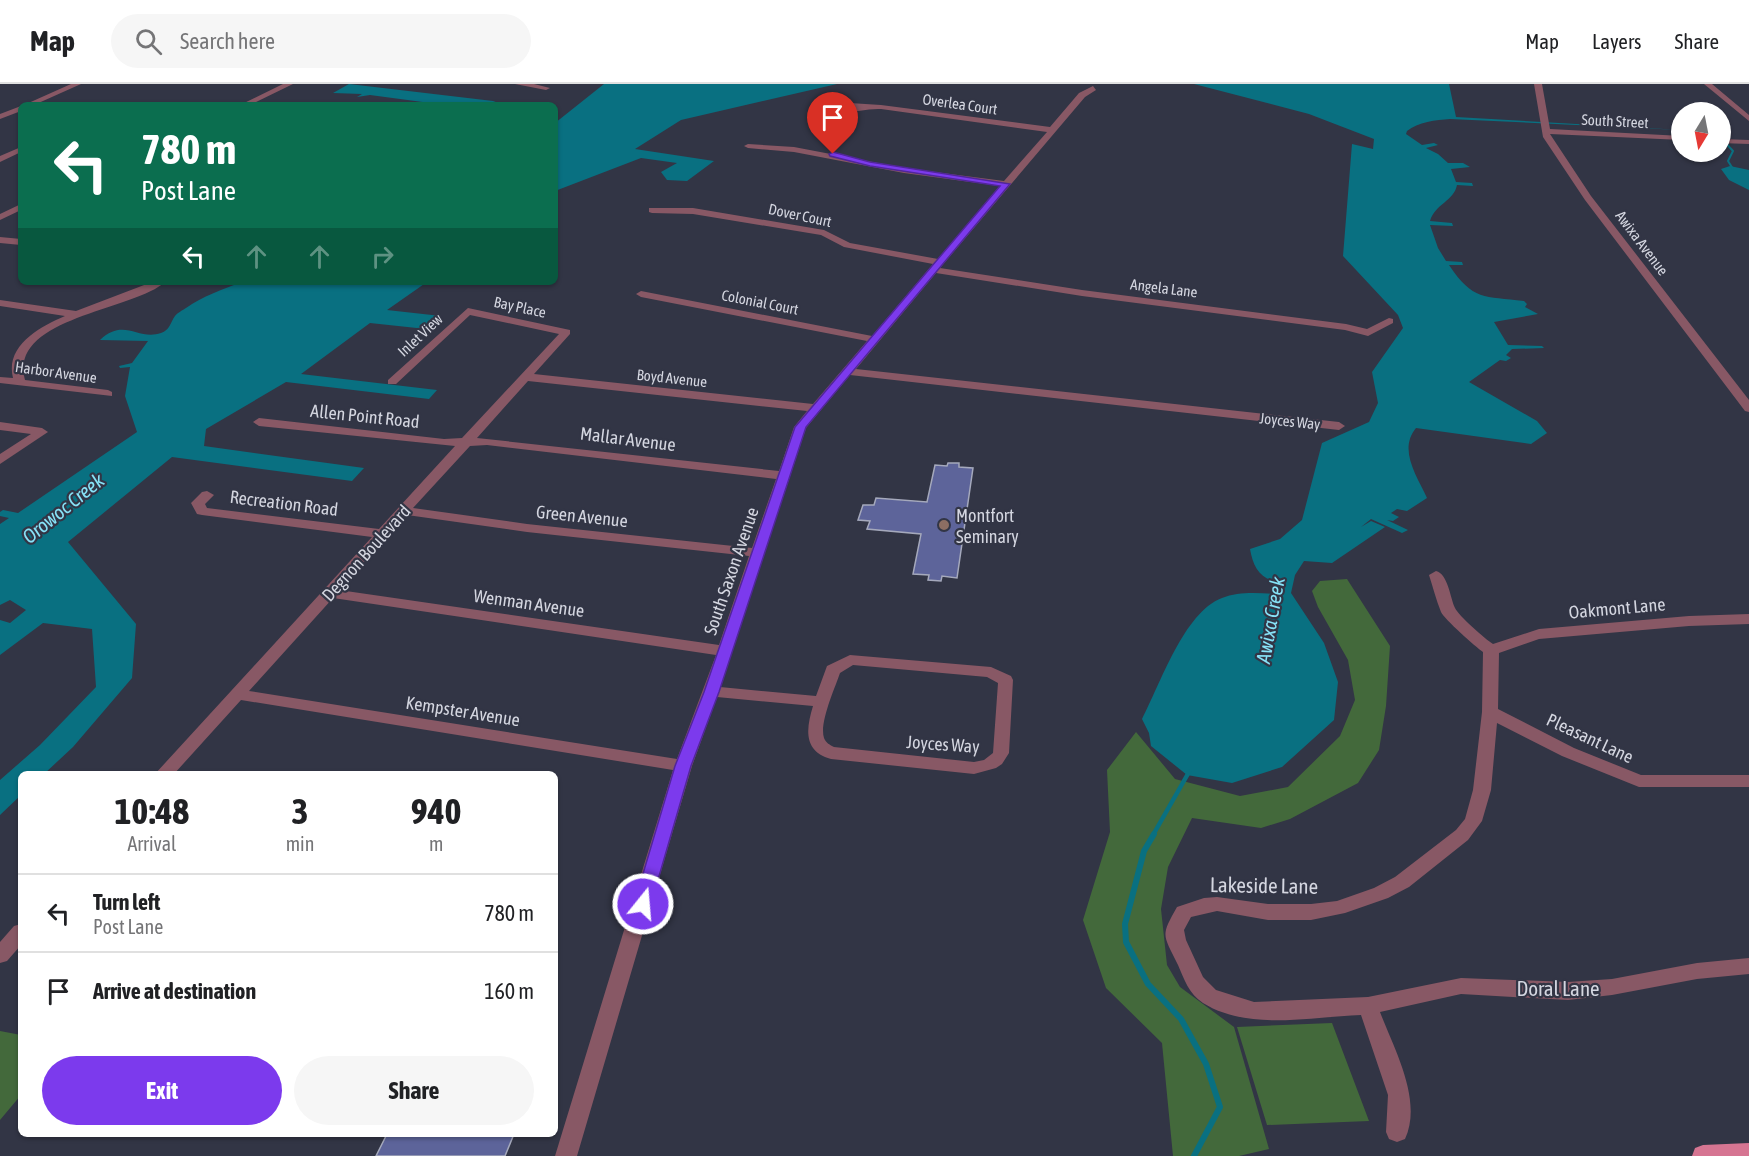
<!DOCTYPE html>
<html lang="en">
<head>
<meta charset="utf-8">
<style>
	:root { --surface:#fff; --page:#f6f6f6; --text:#202124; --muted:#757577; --line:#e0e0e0; --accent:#7c3aed }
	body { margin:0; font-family:"Asap Condensed",sans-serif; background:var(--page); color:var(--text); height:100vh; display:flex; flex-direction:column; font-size:22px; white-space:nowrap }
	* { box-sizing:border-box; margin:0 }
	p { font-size:20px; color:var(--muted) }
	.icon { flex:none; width:33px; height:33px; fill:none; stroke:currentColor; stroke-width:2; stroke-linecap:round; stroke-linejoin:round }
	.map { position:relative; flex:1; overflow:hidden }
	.panel { position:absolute; left:18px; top:687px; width:540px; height:366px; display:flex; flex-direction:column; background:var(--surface); border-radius:9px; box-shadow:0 2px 4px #0004 }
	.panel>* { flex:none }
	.hud { position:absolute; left:18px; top:18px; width:540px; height:183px; border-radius:9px; box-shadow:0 2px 4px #0004; background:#0b6e4f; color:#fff; overflow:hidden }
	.needle { width:39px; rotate:190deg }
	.tools { position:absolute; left:1671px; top:18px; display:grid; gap:12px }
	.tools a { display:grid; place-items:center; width:60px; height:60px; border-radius:50%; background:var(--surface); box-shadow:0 2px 4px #0004; font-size:30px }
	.pin { position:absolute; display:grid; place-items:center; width:51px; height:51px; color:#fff; margin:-62px -26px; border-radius:50% 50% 50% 0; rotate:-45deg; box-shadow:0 0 6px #0007 }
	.pin .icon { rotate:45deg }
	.me { position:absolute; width:66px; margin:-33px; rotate:17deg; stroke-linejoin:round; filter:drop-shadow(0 0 4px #0008) }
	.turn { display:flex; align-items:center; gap:21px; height:126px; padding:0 24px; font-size:27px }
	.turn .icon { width:78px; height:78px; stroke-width:2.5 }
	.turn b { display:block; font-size:42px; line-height:51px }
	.lanes { display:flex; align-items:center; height:57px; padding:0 24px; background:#0003; justify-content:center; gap:30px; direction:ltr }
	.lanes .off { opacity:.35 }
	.eta { display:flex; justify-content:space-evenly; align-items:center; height:102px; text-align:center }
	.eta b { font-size:36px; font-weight:700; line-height:42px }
	.button { display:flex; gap:12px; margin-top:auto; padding:12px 24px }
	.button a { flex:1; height:69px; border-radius:36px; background:var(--accent); color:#fff; font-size:24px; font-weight:700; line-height:69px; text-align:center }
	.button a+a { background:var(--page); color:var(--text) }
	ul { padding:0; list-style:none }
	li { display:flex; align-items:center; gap:18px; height:78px; padding:0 24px; border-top:2px solid var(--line) }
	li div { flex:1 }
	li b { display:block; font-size:22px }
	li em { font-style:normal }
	header { display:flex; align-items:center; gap:36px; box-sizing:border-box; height:84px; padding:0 30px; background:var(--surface); border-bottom:2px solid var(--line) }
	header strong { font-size:28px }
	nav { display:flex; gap:33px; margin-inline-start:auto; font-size:21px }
	.search { width:420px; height:54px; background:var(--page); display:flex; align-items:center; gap:15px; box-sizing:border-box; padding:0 21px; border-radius:33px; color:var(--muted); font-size:22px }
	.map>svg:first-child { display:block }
	.green { fill:#43693b }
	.water { fill:#097081 }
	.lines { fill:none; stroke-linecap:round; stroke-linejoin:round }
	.stream-far2 { stroke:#097081; stroke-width:2 }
	.stream-far1 { stroke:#097081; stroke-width:4.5 }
	.stream { stroke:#097081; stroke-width:6 }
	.building { fill:#5d649a; stroke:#a5a9bc; stroke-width:1.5 }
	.minor { fill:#885865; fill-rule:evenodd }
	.major { fill:#d67592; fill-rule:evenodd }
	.route { fill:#7c3aed; stroke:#51269a; stroke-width:1.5 }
	.education-dot { fill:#8d6e63; stroke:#323545; stroke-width:2 }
	.labels { text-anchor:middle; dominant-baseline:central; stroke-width:4.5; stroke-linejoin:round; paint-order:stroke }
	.far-street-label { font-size:15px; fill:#d4d6e0; stroke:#323545 }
	.street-label { font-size:18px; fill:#d4d6e0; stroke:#323545 }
	.poi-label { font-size:18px; fill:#d4d6e0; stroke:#323545; text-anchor:start }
	.water-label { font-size:20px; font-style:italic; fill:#87e3f8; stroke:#323545 }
	.near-street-label { font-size:21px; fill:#d4d6e0; stroke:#323545 }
</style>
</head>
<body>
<header>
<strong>Map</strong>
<div class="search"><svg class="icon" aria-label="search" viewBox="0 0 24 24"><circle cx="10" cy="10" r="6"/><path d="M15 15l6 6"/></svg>Search here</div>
<nav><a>Map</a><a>Layers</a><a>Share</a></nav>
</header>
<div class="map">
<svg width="1749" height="1072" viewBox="0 0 1749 1072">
	<rect width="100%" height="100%" fill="#323545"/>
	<path class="green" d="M1347,495L1390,562L1386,622L1379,666L1358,699L1290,735L1261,744L1192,734L1168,783L1161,825L1167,881L1180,903L1234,943L1269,1065L1239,1072H1173L1162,959L1106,904L1083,836L1110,748L1107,686L1136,648L1175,695L1240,712L1288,703L1340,652L1355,616L1348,576L1318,523L1312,507L1320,497Z
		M1332,939L1369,1037L1267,1041L1237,943Z
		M0,947L21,951V1011L0,1036Z"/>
	<path class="water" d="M349,0L493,17L504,21H445L370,11L357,13L362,10L333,9Z
		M604,0H837L681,36L635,65L714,77L687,97L667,96L661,88L677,79L641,74L555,107V39Z
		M1194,0H1449L1456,33L1681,46L1450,35C1436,36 1418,38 1407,47L1406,50L1422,61L1434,59L1438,61L1426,64L1438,70L1448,79H1463L1470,83L1451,85L1456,98L1472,99L1473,102L1457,101C1454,117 1435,120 1430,137L1452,139L1453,142L1430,141L1438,164L1446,177L1462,178L1463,181H1449C1473,217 1484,212 1524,217L1527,220L1525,223L1538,230L1494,238L1508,261L1542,262L1544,264L1512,265L1506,271L1511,274L1506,277L1500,276L1469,298L1537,337L1547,349L1531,360L1416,344C1398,366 1417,392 1427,414L1407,427L1397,425L1391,429L1399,433L1393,437L1387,436L1408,446L1402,449L1371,435L1361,443L1371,437L1385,443L1332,479L1304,477L1295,491L1291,509L1324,559L1338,598L1334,636L1282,683L1232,699L1187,691L1151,662L1149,649L1142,635C1160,601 1184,528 1222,514C1239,507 1259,509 1277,510V498C1259,494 1253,482 1250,465L1280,455L1302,436L1322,359L1369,338L1378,319L1372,288L1403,244L1398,231L1343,172L1352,60L1373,65L1374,55L1309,30Z
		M1730,82L1749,86V106L1729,96L1721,85Z
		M241,198H427L387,226L441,232L426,245L370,239L301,290L437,306L429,315L286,298L206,345L204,362L364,384L352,397L172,373L68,458L136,540L132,594L73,663L44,690H21V711L0,731V696L40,661L96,603L92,545L43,539L0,571V536L10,539L26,526L10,516L0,521V440L9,434L0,432V428L3,426L18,429L137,348L125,312L130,283L120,284L119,282L132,279L148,257L100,256C124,233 138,257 161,249C170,246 170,239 175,232C177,229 183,226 186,224C203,212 222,206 241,198Z"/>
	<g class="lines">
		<path class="stream-far2" d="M1720,53L1733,67L1728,77L1733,85"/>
		<path class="stream-far1" d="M1153,751L1189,688"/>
		<path class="stream" d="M1154,750L1144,767L1125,840L1126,858L1148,900L1181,935L1206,980L1220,1023L1194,1072"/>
	</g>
	<path class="building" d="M948,379H959V383L973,384L957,494L942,492L941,497L928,496L929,491L913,490L921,450L867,445L870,437L858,436L863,421H874L876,414L927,418L935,381L947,382Z
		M387,1050H514L505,1072H376Z"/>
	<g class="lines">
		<path class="minor" d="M71,0H81L34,21H24Z
			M283,0H293L250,21H240Z
			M515,0H534L550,4L546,6Z
			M1534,0H1542L1550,45L1682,52V56L1550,50L1591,112L1749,316V328L1745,327L1585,116L1543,53Z
			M1704,0H1712L1749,31V37Z
			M1093,2L1096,6L1085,13L940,184L1082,206L1346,240L1367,245L1389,234L1393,235V239L1368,252L1345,246L1082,212L936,189L856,285L1339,338L1345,342L1339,346L850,291L806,344L720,603L816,612L827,582L850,571L991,583L1011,592L1013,596L1009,669L1002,680L996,684L974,690L831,675C803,667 806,645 813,622L717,613L692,682L577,1072H555L673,686L241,616L174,690H155L372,453L202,431L197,430L191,419L202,408L207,407L214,411L205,420L207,424L379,445L455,362L259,342L253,338L259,334L444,355L462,354L559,250L470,231L396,300H388V296L468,224L570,246V250L534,290L813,320L867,257L641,213L636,210L641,207L872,252L933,180L844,163L821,151L693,130L652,129L649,128V124H693L824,146L850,159L938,175L1000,102L904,89L794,68L748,64L744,62L748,60L794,63L904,84L1004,97L1047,48L881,25C861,24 840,34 821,23L834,18L881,21L1050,43L1079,9ZM833,23L835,22L850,23ZM528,297L807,327L794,343L779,387L477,354ZM487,361L776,395L752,464L527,440L413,424L470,362ZM407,431L527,448L749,472L719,561L339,506ZM333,514L716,571L677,675L249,607ZM853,581L987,593L998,599L993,669L984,676L974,678L834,663C830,661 826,659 824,654C819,639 835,604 840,589Z
			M21,22V27L0,35V30Z
			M1720,55L1749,56V60L1720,59Z
			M21,63V68L0,78V72Z
			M21,120V126L0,136V130Z
			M0,153L21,155V161L0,159Z
			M152,198H165C133,227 8,233 25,296L108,306L112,308V312L0,299V293L13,294C5,262 39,243 65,232L0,222V216L76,227Z
			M0,338L42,344L48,348L0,380V370L31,350L0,346Z
			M1436,487C1448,490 1450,513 1455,524C1458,531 1485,555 1493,560L1539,545L1689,532L1749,530V540L1689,542L1539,555L1499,569L1498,625L1574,664L1641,691H1749V703H1639L1562,672L1497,639L1491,706L1482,737L1468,756L1409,803L1388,814L1345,829L1311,836H1268L1217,827L1191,833L1184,846L1186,856L1203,893L1216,906L1254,918L1368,913L1461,894L1568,898L1612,895L1697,879L1749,874V890L1697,895L1612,911L1568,916L1461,910L1380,928C1394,965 1423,1016 1405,1055L1397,1058L1389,1055L1386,1048L1388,1011L1361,931C1310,933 1248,947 1203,919C1189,910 1184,895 1178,881C1163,850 1160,853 1177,823L1204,814L1217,813L1268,820H1311L1337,817L1374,804L1395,793L1456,746L1465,735L1473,706L1482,628L1483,568C1476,563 1444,535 1441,528C1436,516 1433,503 1429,491Z
			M21,840V861L7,877L0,879V858L14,842Z"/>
		<path class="major" d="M1749,1059V1072H1692L1695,1064L1703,1061Z"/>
	</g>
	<path class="route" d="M833,68L870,78L1010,100L806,343L719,608L691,682L651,820L649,825L643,827L636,825L634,820L675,682L704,608L795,343L1000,102L870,82L830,72L829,70Z"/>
	<circle class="education-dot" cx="944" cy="441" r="6"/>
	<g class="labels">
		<g class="far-street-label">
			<text transform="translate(960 20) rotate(8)">Overlea Court</text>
			<text transform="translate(1615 37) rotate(3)">South Street</text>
			<text transform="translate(800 131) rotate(12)">Dover Court</text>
			<text transform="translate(1642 159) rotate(53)">Awixa Avenue</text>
			<text transform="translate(1164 204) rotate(7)">Angela Lane</text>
			<text transform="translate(760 218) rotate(11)">Colonial Court</text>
			<text transform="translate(520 223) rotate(12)">Bay Place</text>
			<text transform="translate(420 251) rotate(-43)">Inlet View</text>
			<text transform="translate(56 288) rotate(8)">Harbor Avenue</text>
			<text transform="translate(672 294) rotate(6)">Boyd Avenue</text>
			<text transform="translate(1290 337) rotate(6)">Joyces Way</text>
		</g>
		<g class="street-label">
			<text transform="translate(365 332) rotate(6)">Allen Point Road</text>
			<text transform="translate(628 355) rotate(7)">Mallar Avenue</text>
			<text transform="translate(284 419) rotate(7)">Recreation Road</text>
			<text transform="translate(582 432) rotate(6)">Green Avenue</text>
			<text transform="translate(366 469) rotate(-48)">Degnon Boulevard</text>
			<text transform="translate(731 487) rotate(-71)">South Saxon Avenue</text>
			<text transform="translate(529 519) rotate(8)">Wenman Avenue</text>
			<text transform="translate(1617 524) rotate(-5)">Oakmont Lane</text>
			<text transform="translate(463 627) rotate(9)">Kempster Avenue</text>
			<text transform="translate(1590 654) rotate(25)">Pleasant Lane</text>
			<text transform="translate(943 660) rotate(4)">Joyces Way</text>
		</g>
		<g class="poi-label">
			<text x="956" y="431">Montfort<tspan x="956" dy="21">Seminary</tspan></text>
		</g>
		<g class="water-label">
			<text transform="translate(63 424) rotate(-39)">Orowoc Creek</text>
			<text transform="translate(1270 536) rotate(-80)">Awixa Creek</text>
		</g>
		<g class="near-street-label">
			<text transform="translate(1264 801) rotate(1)">Lakeside Lane</text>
			<text x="1558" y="904">Doral Lane</text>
		</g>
	</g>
</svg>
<div class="tools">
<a><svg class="needle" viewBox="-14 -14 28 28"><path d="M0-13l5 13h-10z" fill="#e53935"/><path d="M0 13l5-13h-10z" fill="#757577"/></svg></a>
</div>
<div class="pin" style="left:833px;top:70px;background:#d93025"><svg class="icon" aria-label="arrive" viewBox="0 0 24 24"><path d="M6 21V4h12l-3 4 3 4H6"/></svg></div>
<svg class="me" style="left:643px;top:820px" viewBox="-20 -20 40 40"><circle r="17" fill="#7c3aed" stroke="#fff" stroke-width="3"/><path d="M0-11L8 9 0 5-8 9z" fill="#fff"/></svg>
<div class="hud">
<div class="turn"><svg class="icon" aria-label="left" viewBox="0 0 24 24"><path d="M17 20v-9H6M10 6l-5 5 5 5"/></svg><div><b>780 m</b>Post Lane</div></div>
<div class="lanes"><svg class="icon" aria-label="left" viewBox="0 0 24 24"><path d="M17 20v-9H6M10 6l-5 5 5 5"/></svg><svg class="icon off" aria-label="ahead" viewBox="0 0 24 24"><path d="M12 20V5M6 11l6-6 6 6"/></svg><svg class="icon off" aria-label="ahead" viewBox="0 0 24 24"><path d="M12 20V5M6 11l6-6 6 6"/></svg><svg class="icon off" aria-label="right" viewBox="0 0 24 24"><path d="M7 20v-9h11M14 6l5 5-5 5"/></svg></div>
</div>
<section class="panel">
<div class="eta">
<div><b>10:48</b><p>Arrival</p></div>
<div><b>3</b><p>min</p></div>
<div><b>940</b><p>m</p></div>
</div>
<ul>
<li><svg class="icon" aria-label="left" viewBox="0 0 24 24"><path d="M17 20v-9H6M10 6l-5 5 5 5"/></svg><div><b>Turn left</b><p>Post Lane</p></div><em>780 m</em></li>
<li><svg class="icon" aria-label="arrive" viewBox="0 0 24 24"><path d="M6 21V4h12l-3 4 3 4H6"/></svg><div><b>Arrive at destination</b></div><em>160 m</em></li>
</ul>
<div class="button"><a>Exit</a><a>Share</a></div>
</section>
</div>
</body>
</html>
